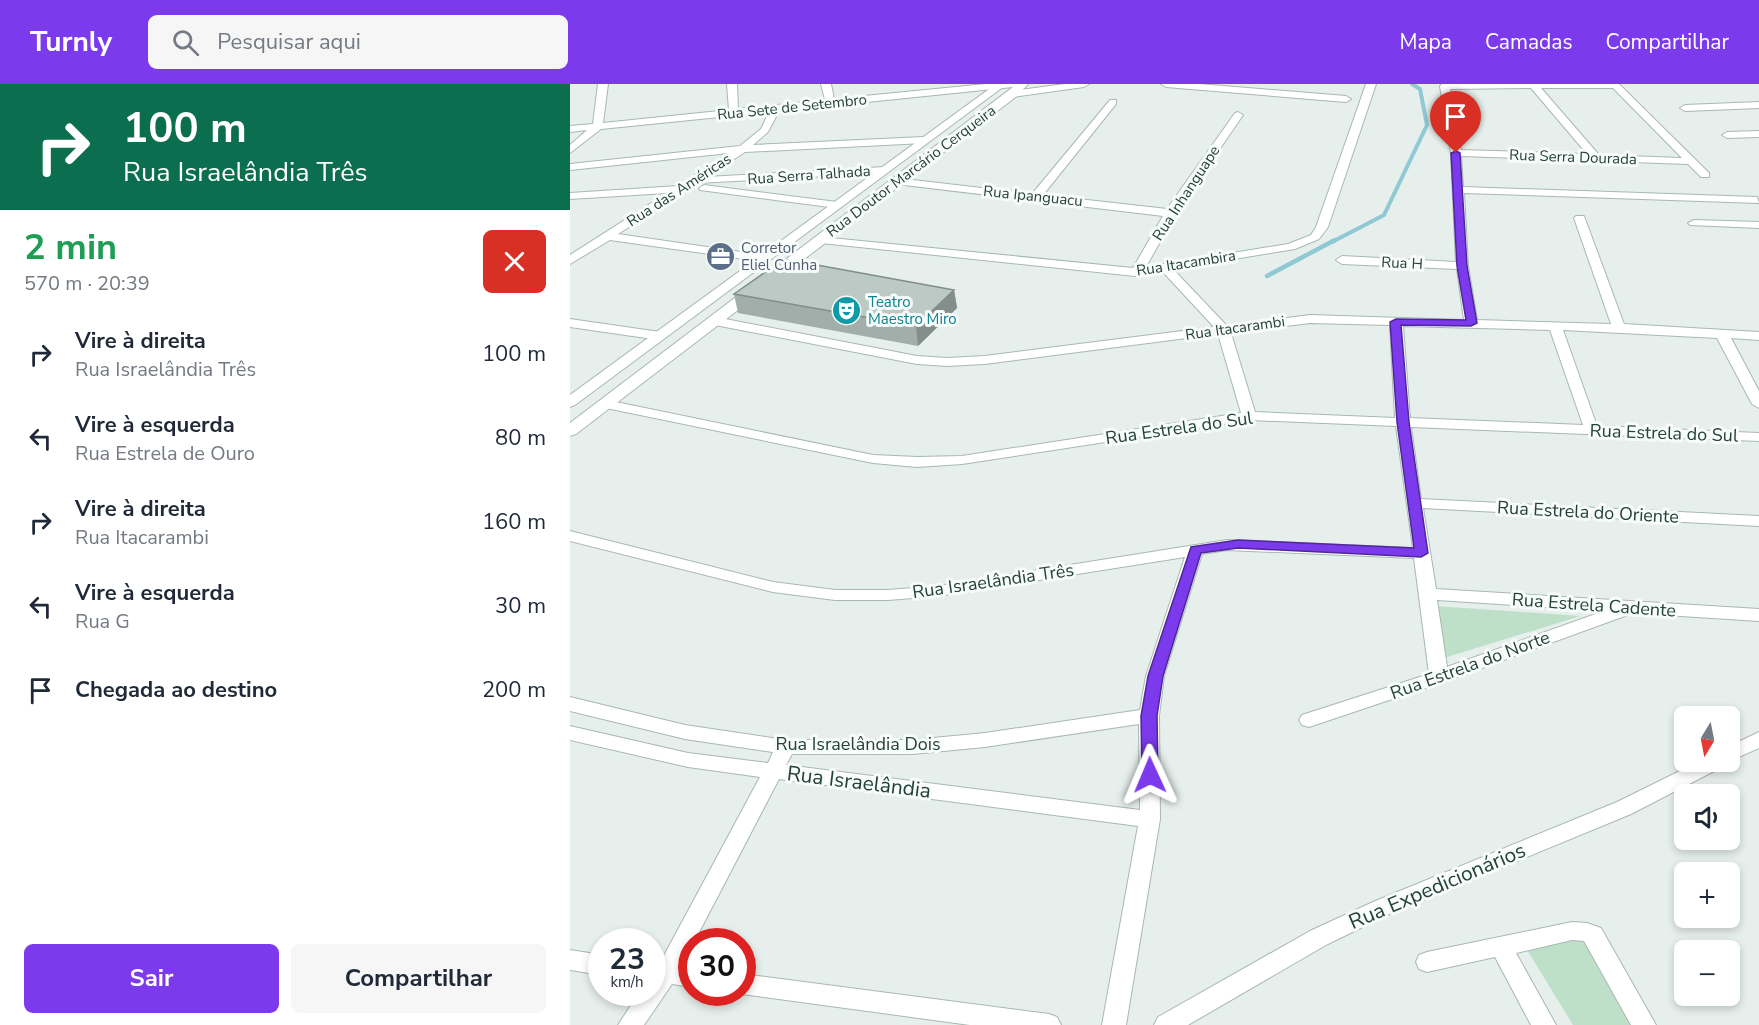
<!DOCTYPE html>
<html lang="pt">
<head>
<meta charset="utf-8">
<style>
	:root { --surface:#fff; --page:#f6f6f7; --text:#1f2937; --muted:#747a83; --accent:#7c3aed }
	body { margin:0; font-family:"Nunito Sans",sans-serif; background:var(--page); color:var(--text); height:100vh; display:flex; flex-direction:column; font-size:22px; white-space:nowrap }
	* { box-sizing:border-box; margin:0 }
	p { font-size:20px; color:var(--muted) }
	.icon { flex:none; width:33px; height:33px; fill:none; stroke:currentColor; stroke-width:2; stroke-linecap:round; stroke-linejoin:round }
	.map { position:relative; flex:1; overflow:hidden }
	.side { display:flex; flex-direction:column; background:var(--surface); width:570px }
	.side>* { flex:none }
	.top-card { background:#0b6e4f; color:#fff; overflow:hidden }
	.needle { width:39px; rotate:190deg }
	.controls { position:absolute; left:1104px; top:622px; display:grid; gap:12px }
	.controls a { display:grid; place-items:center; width:66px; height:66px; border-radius:9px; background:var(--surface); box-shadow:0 3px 9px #0003; font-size:30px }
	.speed { position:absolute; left:18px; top:844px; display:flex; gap:12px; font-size:30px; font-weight:700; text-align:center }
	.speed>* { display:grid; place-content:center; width:78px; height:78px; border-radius:50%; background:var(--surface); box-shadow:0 3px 9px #0003; line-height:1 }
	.speed small { font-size:15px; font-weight:400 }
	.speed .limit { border:9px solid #d22; background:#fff; color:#111 }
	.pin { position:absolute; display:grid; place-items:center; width:51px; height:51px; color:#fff; margin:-62px -26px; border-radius:50% 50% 50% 0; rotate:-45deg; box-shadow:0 0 6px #0007 }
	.pin .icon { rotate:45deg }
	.me { position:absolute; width:66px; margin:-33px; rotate:359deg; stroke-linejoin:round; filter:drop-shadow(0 0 4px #0008) }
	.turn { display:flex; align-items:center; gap:21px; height:126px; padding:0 24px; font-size:27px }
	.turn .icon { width:78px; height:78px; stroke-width:2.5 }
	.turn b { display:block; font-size:42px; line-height:51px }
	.round { display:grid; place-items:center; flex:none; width:63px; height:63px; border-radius:9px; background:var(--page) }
	.overview { display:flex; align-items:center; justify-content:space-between; height:102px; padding:0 24px }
	h1 { font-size:36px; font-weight:700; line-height:45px; color:#1e9e55 }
	.button { display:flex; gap:12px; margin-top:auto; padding:12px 24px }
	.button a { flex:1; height:69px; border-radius:9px; background:var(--accent); color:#fff; font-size:24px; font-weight:700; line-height:69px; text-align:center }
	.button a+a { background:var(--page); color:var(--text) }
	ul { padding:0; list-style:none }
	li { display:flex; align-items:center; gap:18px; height:84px; padding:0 24px }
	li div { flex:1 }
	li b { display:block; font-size:22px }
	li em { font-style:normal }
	header { display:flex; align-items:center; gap:36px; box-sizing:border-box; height:84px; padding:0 30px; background:var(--accent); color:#fff }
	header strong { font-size:28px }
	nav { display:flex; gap:33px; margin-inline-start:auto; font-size:21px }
	.search { width:420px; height:54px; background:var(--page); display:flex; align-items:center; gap:15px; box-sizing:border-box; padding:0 21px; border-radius:9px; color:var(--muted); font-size:22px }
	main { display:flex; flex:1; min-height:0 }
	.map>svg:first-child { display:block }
	.green { fill:#bfe0c8 }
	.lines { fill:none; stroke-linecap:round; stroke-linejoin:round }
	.stream-far1 { stroke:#8ec9d4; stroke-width:4 }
	.stream { stroke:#8ec9d4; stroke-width:4.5 }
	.minor-casing { stroke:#a8b8b2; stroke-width:2 }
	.tertiary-casing { stroke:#a8b8b2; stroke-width:2 }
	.minor { fill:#fff; fill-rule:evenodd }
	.tertiary { fill:#fff; fill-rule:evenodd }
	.wall { fill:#a1aea9 }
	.shaded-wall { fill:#838d89 }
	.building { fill:#bbcac4; stroke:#838d89; stroke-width:1.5 }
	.route { fill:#7c3aed; stroke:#51269a; stroke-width:1.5 }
	.labels { text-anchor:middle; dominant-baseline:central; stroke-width:6; stroke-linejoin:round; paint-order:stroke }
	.far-street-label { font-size:15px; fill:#24423a; stroke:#f7fbf9 }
	.far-service-label { font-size:15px; fill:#4e5e75; stroke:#f7fbf9; text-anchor:start }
	.far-culture-label { font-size:15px; fill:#0d838f; stroke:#f7fbf9; text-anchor:start }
	.street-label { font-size:18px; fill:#24423a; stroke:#f7fbf9 }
	.near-street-label { font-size:21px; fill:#24423a; stroke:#f7fbf9 }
</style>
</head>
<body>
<header>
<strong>Turnly</strong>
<div class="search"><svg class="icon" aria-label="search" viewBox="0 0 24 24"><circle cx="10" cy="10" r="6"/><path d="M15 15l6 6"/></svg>Pesquisar aqui</div>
<nav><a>Mapa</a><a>Camadas</a><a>Compartilhar</a></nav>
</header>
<main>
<section class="side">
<div class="top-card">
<div class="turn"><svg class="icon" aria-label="right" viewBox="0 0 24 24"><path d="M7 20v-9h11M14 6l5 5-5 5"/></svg><div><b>100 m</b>Rua Israelândia Três</div></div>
</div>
<div class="overview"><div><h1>2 min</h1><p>570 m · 20:39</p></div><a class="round" style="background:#d93025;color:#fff"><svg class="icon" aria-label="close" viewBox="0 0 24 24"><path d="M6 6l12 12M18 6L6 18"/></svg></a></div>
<ul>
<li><svg class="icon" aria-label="right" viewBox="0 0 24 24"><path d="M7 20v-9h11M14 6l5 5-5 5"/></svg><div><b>Vire à direita</b><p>Rua Israelândia Três</p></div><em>100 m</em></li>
<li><svg class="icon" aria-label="left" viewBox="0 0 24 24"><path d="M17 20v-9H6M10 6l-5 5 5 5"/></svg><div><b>Vire à esquerda</b><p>Rua Estrela de Ouro</p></div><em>80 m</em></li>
<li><svg class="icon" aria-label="right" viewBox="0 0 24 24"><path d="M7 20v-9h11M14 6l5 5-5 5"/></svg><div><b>Vire à direita</b><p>Rua Itacarambi</p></div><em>160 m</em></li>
<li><svg class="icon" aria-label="left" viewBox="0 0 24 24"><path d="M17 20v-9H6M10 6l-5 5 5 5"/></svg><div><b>Vire à esquerda</b><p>Rua G</p></div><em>30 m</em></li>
<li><svg class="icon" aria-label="arrive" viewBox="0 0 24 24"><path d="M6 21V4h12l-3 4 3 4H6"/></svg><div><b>Chegada ao destino</b></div><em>200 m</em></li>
</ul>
<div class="button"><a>Sair</a><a>Compartilhar</a></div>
</section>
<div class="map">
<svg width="1189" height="941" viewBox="0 0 1189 941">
	<rect width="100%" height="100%" fill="#e6efeb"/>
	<path class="green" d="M865,522L1011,532L874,574Z
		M1009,850L1063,941H1003L954,861Z"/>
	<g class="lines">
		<path class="stream-far1" d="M762,158L814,131L857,41L850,5L842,0"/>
		<path class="stream" d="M697,192L765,156"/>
		<defs>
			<path id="minor" d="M28,0H38L33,39L159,26L157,0H167L168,25L255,16L251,0H261L264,15L416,0H448L443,3L209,27L198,48L183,61L354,53L359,56L354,59L175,68L137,93L315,83L320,86L315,89L127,99L48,150L192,171L196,172V178L40,156L0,180V171L97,109L0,115V109L108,102L159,69L0,86V80L170,62L191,45L199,28L31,45L0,69V61L17,46L0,48V42L23,40Z
				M495,0H519L514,3L443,13L438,10L443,7Z
				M591,0H629L776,12L781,15L776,18L596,3Z
				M796,0H806L758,143L749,155L725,165L603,185L657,242L740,231L894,236L887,185L772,180L766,176L772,172L886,178L881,69L870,2L872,0H1049L1139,89V93H1131L1118,80L891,72L893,103L1187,113L1189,119L894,109L898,182L907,236L1041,240L1004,134L1006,132H1014L1054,240L1189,248V256L1161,254L1189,307V324L1182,320L1147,254L993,246L1027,342L1189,349V357L841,343L851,415L1189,432V442L853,424L866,505L1189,525V537L1063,529L876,597L739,643L732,641L729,636L732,631L859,590L844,474L657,466L632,470L594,592L589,632L590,735L556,941H532L568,742L209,695L124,858H122V864L112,882L122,883V903L102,900L74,941H48L69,909H82V878L90,879L190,693L118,683L0,656V642L118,669L198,679L203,668L115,655L0,627V613L115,641L216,656H342L415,649L570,626L576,592L615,473L368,512L318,516H265L203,508L0,457V447L203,498L265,506H318L368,502L657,456L843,464L826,342L679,336L392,380L347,383L303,379L36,324L31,323L29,320L31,317L36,316L303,371L347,373L392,372L671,329L648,250L415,280L377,282L347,280L145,241L139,237L145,233L347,272L377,274L415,272L644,243L592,187L565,192L251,159L245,156L251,153L563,184L593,132L326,100L321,97L326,94L462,110L540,16H546V20L473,111L597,125L665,29L668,28L673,31L606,129L576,183L718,160L741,151L746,143ZM961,4L1017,70L891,66L880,5ZM971,4H1043L1112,74L1029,71ZM740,239L820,241L825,334L685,328L661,249ZM833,242L980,246L1013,341L840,334ZM867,516L1034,527L877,583ZM569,640L570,726L216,681L222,670H342L415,663Z
				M1189,18V24L1115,27L1110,24L1115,21Z
				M1189,47V53L1157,54L1152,51L1157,48Z
				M134,101L267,118L272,121L267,124L130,106L129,104Z
				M1124,136L1189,138V144L1120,141L1118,139Z
				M0,235L90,248L97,252L90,256L0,243Z
				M1189,648V664L1160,677V662Z
				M1128,678H1155L1152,683L1061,730L819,830L756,861L618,941H584L588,933L740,847L803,818L1047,718Z
				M1002,838L1017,839L1031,844L1086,941H1061L1014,857L1002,856L946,869L986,941H961L925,873L857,888L849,885L846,878L849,871L857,868Z
				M0,866L32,871V891L0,886Z
				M172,890L479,930L487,933L491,941H400L172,910L169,909H172Z"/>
			<path id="tertiary" d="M426,0H437L5,321L0,323V311Z
				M447,0H458L447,12L6,350L0,352V339Z"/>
		</defs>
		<use href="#minor" class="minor-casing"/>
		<use href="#tertiary" class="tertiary-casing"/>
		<use href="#minor" class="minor"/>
		<use href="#tertiary" class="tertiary"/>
	</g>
	<path class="wall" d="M384,206L387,224L348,262L168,229L164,210Z"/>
	<path class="shaded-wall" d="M384,206L387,224L348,262L346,242Z"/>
	<path class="building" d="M214,175L384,206L346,242L164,210Z"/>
	<path class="route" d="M886,67L890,69L897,182L907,239L901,242L831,241L839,338L858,469L851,473L668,464L631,469L593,592L587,632L588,691L586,695L580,697L574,695L572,691L571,632L578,592L621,463L668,456L844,464L827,338L820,238L826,235L896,236L887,182L881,69Z"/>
	<defs>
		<symbol id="office-disc" viewBox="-11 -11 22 22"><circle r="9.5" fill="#5c6f8a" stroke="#f7fbf9"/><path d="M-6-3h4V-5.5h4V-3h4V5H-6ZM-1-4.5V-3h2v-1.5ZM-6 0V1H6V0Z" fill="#fff"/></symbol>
		<symbol id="theatre-disc" viewBox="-11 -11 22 22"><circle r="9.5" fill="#0f9aa8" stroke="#f7fbf9"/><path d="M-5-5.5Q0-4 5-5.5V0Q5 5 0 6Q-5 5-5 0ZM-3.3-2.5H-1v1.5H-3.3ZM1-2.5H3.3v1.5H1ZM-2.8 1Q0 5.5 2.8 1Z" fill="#fff"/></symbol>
	</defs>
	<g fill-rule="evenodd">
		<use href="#office-disc" x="134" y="156" width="33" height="33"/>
		<use href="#theatre-disc" x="260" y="210" width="33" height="33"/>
	</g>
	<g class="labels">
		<g class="far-street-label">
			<text transform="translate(222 23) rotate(-6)">Rua Sete de Setembro</text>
			<text transform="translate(1003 73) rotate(2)">Rua Serra Dourada</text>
			<text transform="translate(341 87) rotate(-37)">Rua Doutor Marcário Cerqueira</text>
			<text transform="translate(239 91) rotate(-4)">Rua Serra Talhada</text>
			<text transform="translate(109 106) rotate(-33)">Rua das Américas</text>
			<text transform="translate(616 109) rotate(-57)">Rua Inhanguape</text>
			<text transform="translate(463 112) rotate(6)">Rua Ipanguacu</text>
			<text transform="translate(616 179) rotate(-9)">Rua Itacambira</text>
			<text transform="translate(832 179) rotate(3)">Rua H</text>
			<text transform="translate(665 244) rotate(-8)">Rua Itacarambi</text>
		</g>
		<g class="far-service-label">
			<text x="171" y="164">Corretor<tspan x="171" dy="17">Eliel Cunha</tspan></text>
		</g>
		<g class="far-culture-label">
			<text x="298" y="218">Teatro<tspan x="298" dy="17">Maestro Miro</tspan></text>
		</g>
		<g class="street-label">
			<text transform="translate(609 344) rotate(-8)">Rua Estrela do Sul</text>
			<text transform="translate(1094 349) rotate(2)">Rua Estrela do Sul</text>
			<text transform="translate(1018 428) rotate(3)">Rua Estrela do Oriente</text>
			<text transform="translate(423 497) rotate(-8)">Rua Israelândia Três</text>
			<text transform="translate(1024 521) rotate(4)">Rua Estrela Cadente</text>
			<text transform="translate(900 581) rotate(-20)">Rua Estrela do Norte</text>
			<text x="288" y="660">Rua Israelândia Dois</text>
		</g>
		<g class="near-street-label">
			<text transform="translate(289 698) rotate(7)">Rua Israelândia</text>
			<text transform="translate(867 802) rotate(-23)">Rua Expedicionários</text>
		</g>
	</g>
</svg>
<div class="controls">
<a><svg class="needle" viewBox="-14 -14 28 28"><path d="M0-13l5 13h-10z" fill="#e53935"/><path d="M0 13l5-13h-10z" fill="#747a83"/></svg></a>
<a><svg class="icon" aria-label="sound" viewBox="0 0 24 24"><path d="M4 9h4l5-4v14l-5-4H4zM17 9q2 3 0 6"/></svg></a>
<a>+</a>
<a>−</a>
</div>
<div class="speed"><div>23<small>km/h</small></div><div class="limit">30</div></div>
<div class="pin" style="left:886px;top:69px;background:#d93025"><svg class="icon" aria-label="arrive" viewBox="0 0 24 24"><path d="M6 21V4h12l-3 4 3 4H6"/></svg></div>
<svg class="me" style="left:580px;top:691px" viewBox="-20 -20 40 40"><path d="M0-17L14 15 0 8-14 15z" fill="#7c3aed" stroke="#fff" stroke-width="4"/></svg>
</div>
</main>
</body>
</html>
